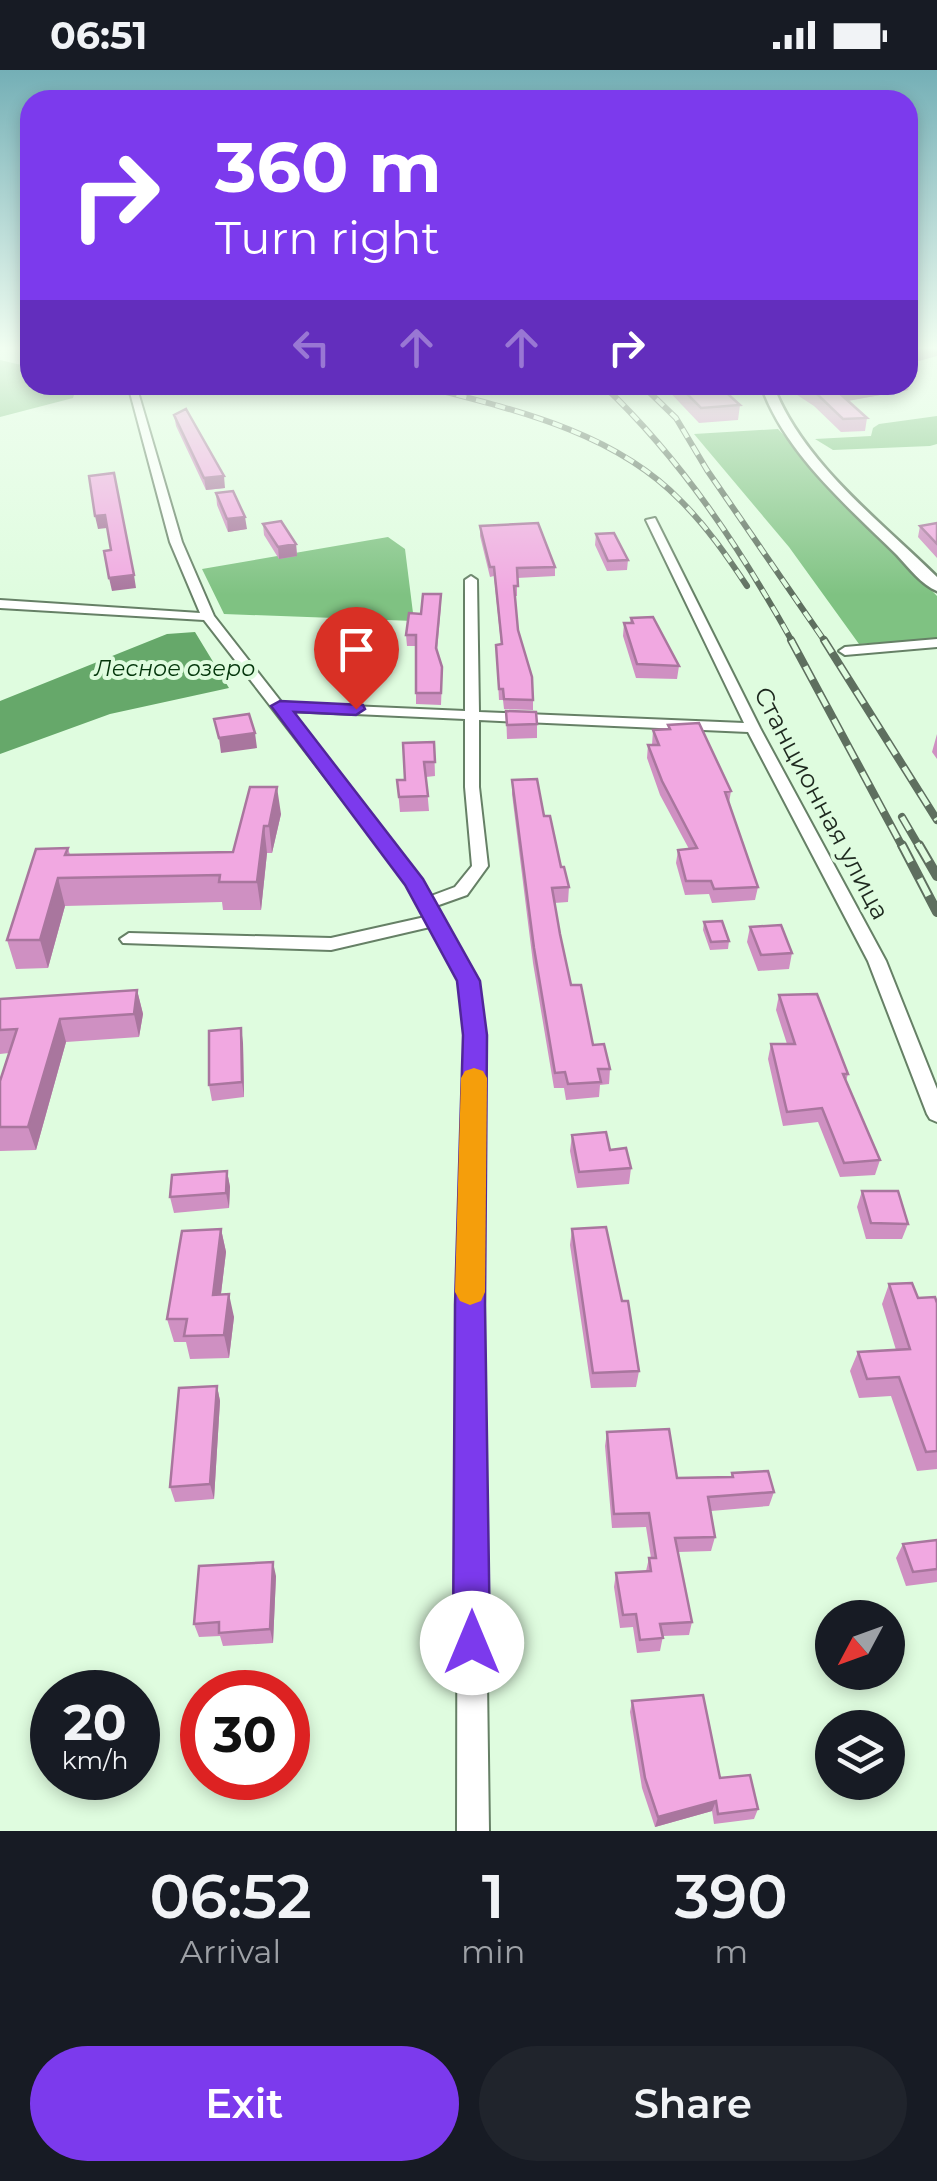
<!DOCTYPE html>
<html lang="en">
<head>
<meta charset="utf-8">
<style>
	:root { --surface:#171b24; --page:#20242c; --text:#f1f3f6; --muted:#9ea1a6; --accent:#7c3aed }
	body { margin:0; font-family:Montserrat,sans-serif; background:var(--page); color:var(--text); height:100vh; display:flex; flex-direction:column; font-size:38px; white-space:nowrap }
	* { box-sizing:border-box; margin:0 }
	p { font-size:32px; color:var(--muted) }
	.icon { flex:none; width:55px; height:55px; fill:none; stroke:currentColor; stroke-width:2; stroke-linecap:round; stroke-linejoin:round }
	.map { position:relative; height:1761px; overflow:hidden }
	.side { display:flex; flex-direction:column; background:var(--surface); flex:1 }
	.side>* { flex:none }
	.banner { position:absolute; left:20px; top:20px; width:898px; height:305px; border-radius:30px; box-shadow:0 5px 15px #0003; background:#7c3aed; color:#fff; overflow:hidden }
	.needle { width:65px; rotate:229deg }
	.buttons { position:absolute; left:815px; top:1530px; display:grid; gap:20px }
	.buttons a { display:grid; place-items:center; width:90px; height:90px; border-radius:50%; background:var(--surface); box-shadow:0 5px 15px #0003; font-size:50px }
	.speed { position:absolute; left:30px; top:1600px; display:flex; gap:20px; font-size:50px; font-weight:700; text-align:center }
	.speed>* { display:grid; place-content:center; width:130px; height:130px; border-radius:50%; background:var(--surface); box-shadow:0 5px 15px #0003; line-height:1 }
	.speed small { font-size:25px; font-weight:400 }
	.speed .limit { border:15px solid #d22; background:#fff; color:#111 }
	.pin { position:absolute; display:grid; place-items:center; width:85px; height:85px; color:#fff; margin:-102px -42px; border-radius:50% 50% 50% 0; rotate:-45deg; box-shadow:0 0 10px #0007 }
	.pin .icon { rotate:45deg }
	.me { position:absolute; width:110px; margin:-55px; rotate:0deg; stroke-linejoin:round; filter:drop-shadow(0 0 8px #0008) }
	.turn { display:flex; align-items:center; gap:35px; height:210px; padding:0 30px; font-size:45px }
	.turn .icon { width:130px; height:130px; stroke-width:2.5 }
	.turn b { display:block; font-size:70px; line-height:85px }
	.lanes { display:flex; align-items:center; height:95px; padding:0 30px; background:#0003; justify-content:center; gap:50px; direction:ltr }
	.lanes .off { opacity:.35 }
	.eta { display:flex; justify-content:space-evenly; align-items:center; height:170px; text-align:center }
	.eta b { font-size:60px; font-weight:600; line-height:70px }
	.button { display:flex; gap:20px; margin-top:auto; padding:20px 30px }
	.button a { flex:1; height:115px; border-radius:60px; background:var(--accent); color:#fff; font-size:40px; font-weight:600; line-height:115px; text-align:center }
	.button a+a { background:var(--page); color:var(--text) }
	.status { display:flex; justify-content:space-between; align-items:center; height:70px; padding:0 50px; background:var(--surface); direction:ltr }
	.status svg { height:28px; fill:currentColor }
	.map>svg:first-child { display:block }
	.forest { fill:#7fc282 }
	.water { fill:#66a86a }
	.lines { fill:none; stroke-linecap:round; stroke-linejoin:round }
	.street-casing { stroke:#668066; stroke-width:4 }
	.secondary-casing { stroke:#668066; stroke-width:5 }
	.street { fill:#fff; fill-rule:evenodd }
	.secondary { fill:#fff; fill-rule:evenodd }
	.rail-far2-casing { stroke:#5e6f5f; stroke-width:6 }
	.rail-far1-casing { stroke:#5e6f5f; stroke-width:8 }
	.rail-casing { stroke:#5e6f5f; stroke-width:10 }
	.rail-far2 { stroke:#dffcdf; stroke-width:4; stroke-dasharray:10; stroke-linecap:butt }
	.rail-far1 { stroke:#dffcdf; stroke-width:5; stroke-dasharray:15; stroke-linecap:butt }
	.rail { stroke:#dffcdf; stroke-width:6; stroke-dasharray:19; stroke-linecap:butt }
	.wall { fill:#cf90c2 }
	.shaded-wall { fill:#a9769e }
	.building { fill:#f1a8e1; stroke:#a9769e; stroke-width:2.5 }
	.route { fill:#7c3aed; stroke:#51269a; stroke-width:2.5 }
	.slow { fill:#f59e0b }
	.labels { text-anchor:middle; dominant-baseline:central; stroke-width:8; stroke-linejoin:round; paint-order:stroke }
	.far-water-label { font-size:22px; font-style:italic; fill:#03350b; stroke:#dffcdf }
	.street-label { font-size:25px; fill:#1d281e; stroke:#dffcdf }
</style>
</head>
<body>
<div class="status"><b>06:51</b><svg viewBox="0 0 49 12"><path d="M0 12V9h3v3zM5 12V6h3v6zM10 12V3h3v9zM15 12V0h3v12zM26 1h20v11H26zM47 4h2v5h-2z"/></svg></div>
<div class="map">
<svg width="937" height="1761" viewBox="0 0 937 1761">
	<rect width="100%" height="100%" fill="#dffcdf"/>
	<path class="forest" d="M0,290L30,297V315H77L73,328L0,347Z
		M937,346V374L930,376L833,380L815,369L871,366L873,358L879,354Z
		M778,359L937,526V569L859,574L789,477L694,364Z
		M388,467L405,479L414,551L224,544L202,499Z"/>
	<path class="water" d="M195,562L229,618L110,644L0,684V631L167,564Z"/>
	<g class="lines">
		<defs>
			<path id="street" d="M128,315H136L182,472L214,546L282,633L465,641V510L471,506L477,510L479,642L744,653L646,450L655,448L760,658L886,891L937,1019V1052L930,1049L927,1044L868,891L748,662L479,650V717L488,796L467,825L436,836L477,911L484,965L482,1235L489,1761H457L458,1235L466,965L459,911L430,857L331,880L123,873L120,869L129,863L331,868L425,847L408,814L204,550L0,538V530L200,543L170,472ZM289,641L465,649V717L472,796L455,817L431,826L421,809Z
				M937,569V577L845,585L839,581L845,577Z"/>
			<path id="secondary" d="M761,315H773C802,392 880,451 937,507V521C922,515 908,497 897,485C847,436 784,382 761,315Z"/>
		</defs>
		<use href="#street" class="street-casing"/>
		<use href="#secondary" class="secondary-casing"/>
		<use href="#street" class="street"/>
		<use href="#secondary" class="secondary"/>
		<defs>
			<path id="rail-far2" d="M418,315C511,339 612,360 681,431C707,457 727,486 747,516
				M603,315C682,390 740,478 793,573
				M642,315L676,348L707,400L826,573"/>
			<path id="rail-far1" d="M791,570L903,778
				M824,570L937,750
				M902,747L920,778"/>
			<path id="rail" d="M902,775L937,842
				M919,775L937,806"/>
		</defs>
		<use href="#rail-far2" class="rail-far2-casing"/>
		<use href="#rail-far1" class="rail-far1-casing"/>
		<use href="#rail" class="rail-casing"/>
		<use href="#rail-far2" class="rail-far2"/>
		<use href="#rail-far1" class="rail-far1"/>
		<use href="#rail" class="rail"/>
	</g>
	<path class="wall" d="M663,315H718L740,335L738,350L699,353Z
		M782,315H908V320L848,331L867,348L865,361L841,362L814,336Z
		M174,345L225,418L206,420L176,356Z
		M216,423L247,459L228,462L217,435Z
		M937,453V488L918,467L920,456Z
		M263,454L296,474L297,486L279,489L264,465Z
		M480,456L555,497V506L517,508V526H515L518,560L533,630V640L504,639L503,630H499L496,575L501,574L494,506L490,507L480,466Z
		M596,464L628,490L627,500L607,501L595,475Z
		M441,535L437,581L442,609L441,635L416,634V576H407L406,565Z
		M631,548L679,596L677,609L636,608L623,566L624,553H630Z
		M506,641L537,654V668L507,669Z
		M668,655L731,721L729,733L758,817L755,830L712,833L709,824L685,825L676,793L678,780L689,779L660,725L647,688L648,675H652L653,660L668,659Z
		M937,664V689L932,682Z
		M434,672L435,706L426,707L429,741L400,742L397,710H405Z
		M512,710L544,746L561,797L569,817L568,832L554,833L571,915L593,975L610,999L609,1014L600,1015L599,1027L566,1030L564,1018H554L533,893L512,724Z
		M250,717L281,744L272,783H267L261,840H223L222,832L65,836L48,898L16,899L7,870L68,778L70,785L233,782Z
		M704,852L729,871L728,879L710,880L703,860Z
		M750,857L792,883L789,899L758,901L747,872Z
		M137,920L143,944L139,967L66,972L36,1080L0,1081V1011L9,983L0,984V929Z
		M779,925L848,1004L846,1011L880,1090L875,1105L840,1107L818,1052L783,1056L768,989L771,974H787L776,940Z
		M243,973L244,1027L212,1031L209,1015Z
		M572,1065L610,1080L631,1098L629,1114L577,1118L570,1081Z
		M227,1101L230,1117L229,1138L174,1143L170,1127Z
		M862,1121L908,1154L902,1169H866L857,1137Z
		M221,1159L226,1182L221,1224L234,1247L229,1288L190,1289L186,1272H174L167,1249Z
		M572,1159L639,1301L636,1317L591,1318L570,1175Z
		M889,1214L918,1228L937,1233V1399L917,1401L891,1326L859,1328L850,1301L858,1282L896,1280L882,1234Z
		M217,1316L220,1331L214,1429L175,1432L170,1417Z
		M607,1362L677,1408L731,1407L732,1403L774,1422L769,1436L711,1441L715,1467L711,1481L678,1482L692,1552L689,1565L663,1566L660,1581L637,1583L633,1557L620,1558L614,1517L616,1503L646,1501L649,1488H651L646,1457L612,1458L605,1376Z
		M937,1470V1512L906,1516L896,1488L903,1474Z
		M276,1506L273,1573L223,1576L220,1566L199,1567L194,1554Z
		M632,1631L720,1708L758,1739L754,1749L714,1754L712,1741L655,1757L642,1718L630,1642Z
		M202,1644V1704H197L192,1692Z"/>
	<path class="shaded-wall" d="M924,278H937V286L908,294V282Z
		M911,308L908,320L835,333L837,321L870,315H908V309Z
		M224,406L225,418L206,420L204,408Z
		M105,445L107,458L98,459L95,446Z
		M245,447L247,459L228,462L227,449Z
		M296,474L297,486L279,489L278,477Z
		M134,505L136,518L112,521L109,508Z
		M255,663L257,678L221,683L219,668Z
		M277,717L281,744L272,783L269,756Z
		M264,756L267,783L261,840L257,812Z
		M58,808L65,836L48,898L40,870Z
		M137,920L143,944L139,967L134,944Z
		M60,949L66,972L36,1080L28,1057Z
		M241,958L243,973L244,1027L242,1012Z
		M227,1101L230,1117L229,1138L226,1123Z
		M221,1159L226,1182L218,1248L213,1225Z
		M229,1224L234,1247L229,1288L224,1265Z
		M217,1316L220,1331L214,1429L210,1414Z
		M273,1492L276,1506L273,1573L270,1559Z
		M716,1731L712,1741L655,1757L658,1747Z"/>
	<path class="building" d="M908,278H924L908,282Z
		M678,315H718L740,335L701,338Z
		M803,315H870L837,321L867,348L843,349L817,324Z
		M186,339L224,406L204,408L174,345Z
		M114,403L134,505L109,508L104,481L111,480L105,445L95,446L89,406Z
		M233,421L245,447L227,449L216,423Z
		M281,451L296,474L278,477L263,454Z
		M538,453L555,497L517,498L518,516H514L518,560L532,607L533,630L504,629L503,619H499L496,575L502,574L494,497H490L480,456Z
		M937,453V474L920,456Z
		M614,463L628,490L608,491L596,464Z
		M423,524H441L436,578L442,597L441,623H416V565H406L409,543L421,544Z
		M653,547L679,596L637,594L624,553H633L631,548Z
		M506,641L536,642L537,654L507,655Z
		M249,644L255,663L219,668L214,649Z
		M699,653L731,721L725,722L758,817L714,819L711,811H686L678,780L697,778L662,711L648,675H659L653,660L670,659L668,655Z
		M434,672L435,692H424L428,726L399,727L397,710H405L403,673Z
		M537,709L544,746H550L561,797H564L569,817L552,818L560,864L571,915H581L593,975L604,974L610,999H598L601,1012L568,1014L565,1002L555,1003L534,878L512,710Z
		M250,717H277L269,756H264L257,812H219L220,805L58,808L40,870H7L36,779L68,778L65,785L233,782Z
		M722,851L729,871L711,872L704,852Z
		M781,855L792,883L761,885L750,857Z
		M137,920L134,944L60,949L28,1057H0V1011L17,959L0,960V929Z
		M817,924L848,1004H843L880,1090L844,1093L822,1038L787,1042L771,974H795L779,925Z
		M241,958L242,1012L209,1015V961Z
		M606,1062L610,1080L626,1078L631,1098L579,1102L572,1065Z
		M227,1101L226,1123L170,1127L172,1105Z
		M862,1121H898L908,1154L871,1153Z
		M606,1157L622,1231H628L639,1301L593,1303L572,1159Z
		M221,1159L213,1225L229,1224L224,1265L184,1266L187,1249H167L182,1161Z
		M912,1213L918,1228L935,1227L937,1233V1381L926,1382L899,1307L867,1309L858,1282L910,1279L889,1214Z
		M217,1316L210,1414L170,1417L179,1318Z
		M669,1359L677,1408L733,1407L732,1403L768,1401L774,1422L708,1427L715,1467L675,1468L692,1552L660,1554L663,1568L640,1570L636,1544L623,1545L616,1503L651,1501L649,1488H656L649,1443L614,1444L607,1362Z
		M937,1470V1499L913,1502L903,1474Z
		M273,1492L270,1559L219,1563V1552L194,1554L199,1496Z
		M703,1625L720,1708L750,1705L758,1739L718,1744L716,1731L658,1747L645,1708L632,1631Z
		M200,1644H202V1692H192Z"/>
	<linearGradient id="sky" x2="0" y2="1"><stop stop-color="#74afb6"/><stop offset="0.53" stop-color="#f1fef1"/><stop offset="1" stop-color="#f1fef1" stop-opacity="0"/></linearGradient>
	<rect width="937" height="525" fill="url(#sky)"/>
	<path class="route" d="M280,631L363,635L365,639L356,645L294,642L423,809L480,911L487,965L485,1235L490,1573L485,1586L472,1591L458,1586L453,1573L455,1235L463,965L457,911L405,815L271,636Z"/>
	<path class="slow" d="M474,998L483,1001L487,1008L485,1222L481,1231L470,1235L460,1231L455,1222L461,1008L465,1001Z"/>
	<g class="labels">
		<g class="far-water-label">
			<text x="175" y="598">Лесное озеро</text>
		</g>
		<g class="street-label">
			<text transform="translate(822 733) rotate(62)">Станционная улица</text>
		</g>
	</g>
</svg>
<div class="buttons">
<a><svg class="needle" viewBox="-14 -14 28 28"><path d="M0-13l5 13h-10z" fill="#e53935"/><path d="M0 13l5-13h-10z" fill="#9ea1a6"/></svg></a>
<a><svg class="icon" aria-label="layers" viewBox="0 0 24 24"><path d="M12 4l9 5-9 5-9-5zM3 14l9 5 9-5"/></svg></a>
</div>
<div class="speed"><div>20<small>km/h</small></div><div class="limit">30</div></div>
<div class="pin" style="left:356px;top:639px;background:#d93025"><svg class="icon" aria-label="arrive" viewBox="0 0 24 24"><path d="M6 21V4h12l-3 4 3 4H6"/></svg></div>
<svg class="me" style="left:472px;top:1573px" viewBox="-20 -20 40 40"><circle r="19" fill="#fff"/><path d="M0-13L10 11 0 6-10 11z" fill="#7c3aed"/></svg>
<div class="banner">
<div class="turn"><svg class="icon" aria-label="right" viewBox="0 0 24 24"><path d="M7 20v-9h11M14 6l5 5-5 5"/></svg><div><b>360 m</b>Turn right</div></div>
<div class="lanes"><svg class="icon off" aria-label="left" viewBox="0 0 24 24"><path d="M17 20v-9H6M10 6l-5 5 5 5"/></svg><svg class="icon off" aria-label="ahead" viewBox="0 0 24 24"><path d="M12 20V5M6 11l6-6 6 6"/></svg><svg class="icon off" aria-label="ahead" viewBox="0 0 24 24"><path d="M12 20V5M6 11l6-6 6 6"/></svg><svg class="icon" aria-label="right" viewBox="0 0 24 24"><path d="M7 20v-9h11M14 6l5 5-5 5"/></svg></div>
</div>
</div>
<section class="side">
<div class="eta">
<div><b>06:52</b><p>Arrival</p></div>
<div><b>1</b><p>min</p></div>
<div><b>390</b><p>m</p></div>
</div>
<div class="button"><a>Exit</a><a>Share</a></div>
</section>
</body>
</html>
